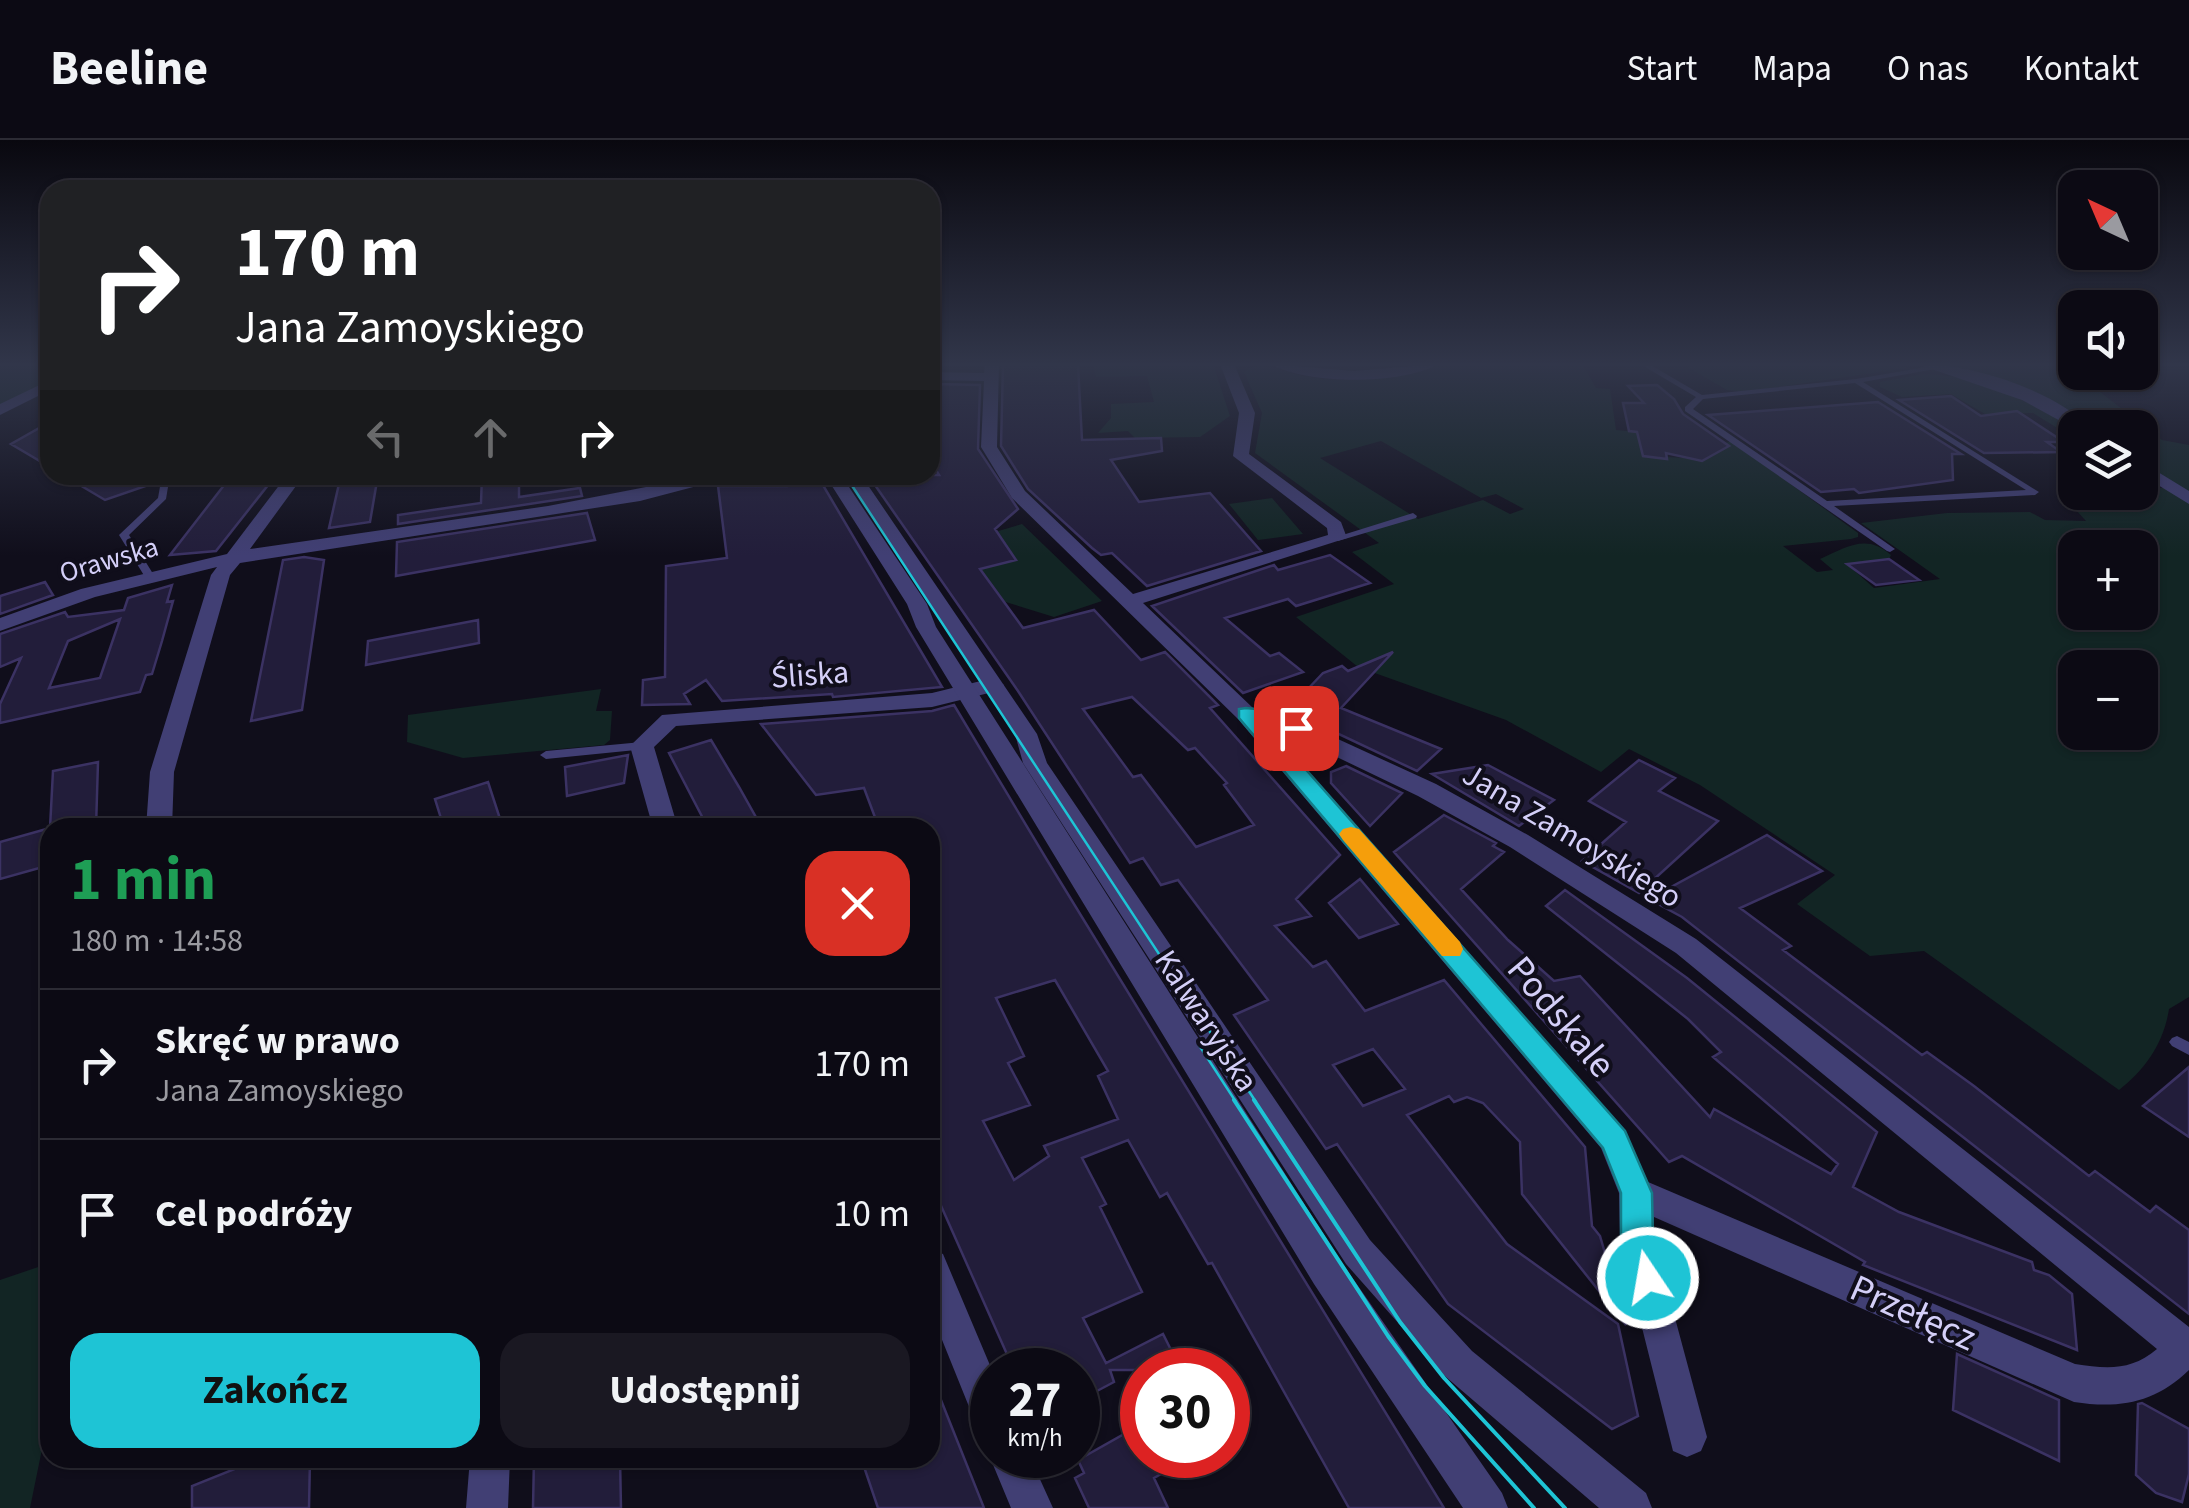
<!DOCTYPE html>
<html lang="pl">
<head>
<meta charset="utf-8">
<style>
	:root { --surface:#0c0a14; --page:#1a1822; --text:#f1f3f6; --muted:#9a9aa0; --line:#2c2b34; --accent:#1ec4d5 }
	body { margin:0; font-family:"Source Sans 3",sans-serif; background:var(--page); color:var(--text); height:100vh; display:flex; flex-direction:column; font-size:38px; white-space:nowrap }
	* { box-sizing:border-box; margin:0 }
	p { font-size:32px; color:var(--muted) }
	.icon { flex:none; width:55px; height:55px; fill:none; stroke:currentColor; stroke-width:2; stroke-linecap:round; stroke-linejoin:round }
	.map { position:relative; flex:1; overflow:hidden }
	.panel { position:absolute; left:40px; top:678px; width:900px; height:650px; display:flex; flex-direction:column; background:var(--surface); border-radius:30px; box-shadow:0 2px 8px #0004,0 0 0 2px var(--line) }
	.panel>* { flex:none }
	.banner { position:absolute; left:40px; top:40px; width:900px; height:305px; border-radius:30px; box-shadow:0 2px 8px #0004,0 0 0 2px var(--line); background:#202124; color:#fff; overflow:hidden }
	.needle { width:65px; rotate:316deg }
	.buttons { position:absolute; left:2058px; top:30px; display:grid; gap:20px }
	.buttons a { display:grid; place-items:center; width:100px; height:100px; border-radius:20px; background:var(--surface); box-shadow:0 2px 8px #0004,0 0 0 2px var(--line); font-size:50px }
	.speed { position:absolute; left:970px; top:1208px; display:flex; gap:20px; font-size:50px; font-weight:700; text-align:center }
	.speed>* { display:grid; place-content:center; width:130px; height:130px; border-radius:50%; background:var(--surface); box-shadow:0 2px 8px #0004,0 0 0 2px var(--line); line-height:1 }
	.speed small { font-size:25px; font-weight:400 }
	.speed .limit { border:15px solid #d22; background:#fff; color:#111 }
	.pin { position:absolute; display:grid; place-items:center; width:85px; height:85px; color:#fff; margin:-42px; border-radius:20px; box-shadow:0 5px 15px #0006 }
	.me { position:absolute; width:110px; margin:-55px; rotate:348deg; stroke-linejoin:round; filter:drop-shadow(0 0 8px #0008) }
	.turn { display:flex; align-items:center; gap:35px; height:210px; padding:0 30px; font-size:45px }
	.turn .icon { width:130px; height:130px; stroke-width:2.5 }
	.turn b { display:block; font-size:70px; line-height:85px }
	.lanes { display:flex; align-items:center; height:95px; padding:0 30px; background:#0003; justify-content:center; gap:50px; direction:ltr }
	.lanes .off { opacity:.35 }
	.round { display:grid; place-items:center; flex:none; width:105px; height:105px; border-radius:30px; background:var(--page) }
	.head { display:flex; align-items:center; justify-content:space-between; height:170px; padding:0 30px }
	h1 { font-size:60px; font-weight:700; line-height:75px; color:#1e9e55 }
	.action { display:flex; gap:20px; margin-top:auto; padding:20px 30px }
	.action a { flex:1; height:115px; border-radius:30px; background:var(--accent); color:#111; font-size:40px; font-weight:700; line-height:115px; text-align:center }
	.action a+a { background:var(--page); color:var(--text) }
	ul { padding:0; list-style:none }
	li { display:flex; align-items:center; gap:30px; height:150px; padding:0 30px; border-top:2px solid var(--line) }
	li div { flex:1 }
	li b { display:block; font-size:38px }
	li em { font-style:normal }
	header { display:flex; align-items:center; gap:60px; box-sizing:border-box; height:140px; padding:0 50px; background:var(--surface); border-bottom:2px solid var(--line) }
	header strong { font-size:48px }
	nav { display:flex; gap:55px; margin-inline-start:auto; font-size:35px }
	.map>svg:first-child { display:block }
	.green { fill:#122524; fill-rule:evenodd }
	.building { fill:#221d3a; stroke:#3b3263; stroke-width:2.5; fill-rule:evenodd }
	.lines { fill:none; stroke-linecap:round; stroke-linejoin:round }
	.service { fill:#413f74; fill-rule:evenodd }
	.minor { fill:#413f74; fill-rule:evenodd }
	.tertiary { fill:#413f74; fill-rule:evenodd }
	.tram-far1 { stroke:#1ec4d5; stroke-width:2.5 }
	.tram { stroke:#1ec4d5; stroke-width:4 }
	.route { fill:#1ec4d5; stroke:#147f8a; stroke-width:2.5 }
	.slow { fill:#f59e0b }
	.labels { text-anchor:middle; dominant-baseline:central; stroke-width:8; stroke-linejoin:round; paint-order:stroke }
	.far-street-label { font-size:28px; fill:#d4cff8; stroke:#100e1b }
	.street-label { font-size:32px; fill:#d4cff8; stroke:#100e1b }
	.near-street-label { font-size:38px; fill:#d4cff8; stroke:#100e1b }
</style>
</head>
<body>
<header>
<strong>Beeline</strong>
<nav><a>Start</a><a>Mapa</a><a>O nas</a><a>Kontakt</a></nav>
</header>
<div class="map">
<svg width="2189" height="1368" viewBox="0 0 2189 1368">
	<rect width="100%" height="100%" fill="#100e1b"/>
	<path class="green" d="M7,224H50L40,231L50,232V240L0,267V227Z
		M1093,224H1213L1230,276L1200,297L1135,298L1128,291L1098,293L1111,278V264L1154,262L1147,236L1096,237Z
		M1445,224H1582L1596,248L1610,249L1616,290L1637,292L1643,316L1688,318L1731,301L1858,393V397L1851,399L1783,406L1817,432L1833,430L1820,419C1846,407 1867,393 1891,415L1889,419L1848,425L1874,448L1940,439L1861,383L1947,373L2030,372L2045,380L2086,381L2076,370L2135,369L2111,353L2140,352V342L2160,348L2180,347L2140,320V288L2092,287L2059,265L2011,245L1934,224H2064L2162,300L2189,305V857L2169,869C2164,902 2146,929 2119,950L1924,811L1870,816L1797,764L1835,735L1700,645L1629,609L1601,632L1506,580L1358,527L1296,477L1394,444L1352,412L1379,403L1255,313L1262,273L1244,232C1261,218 1285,233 1304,236C1352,245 1398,235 1445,224ZM1381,301L1481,358L1496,354L1524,369L1510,374L1483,360L1418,379L1320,318ZM2075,408H2140V472H2075ZM2075,528H2140V592H2075Z
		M1682,224H1900L1907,228L1745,252L1727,250Z
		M1923,234C1980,235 2027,261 2075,289V299L2033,273L1985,274L1951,254L1902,257L1880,247V242Z
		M1272,358L1303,394L1258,400L1229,364Z
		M1022,384L1102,461L1054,477L999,460L997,452L975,430L1016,420L995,392Z
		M601,549L596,571H612L610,600L604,605L463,618L407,602L408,575Z
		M50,1123V1270L30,1368H0V1140Z"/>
	<path class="building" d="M1003,224L1078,225L1082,300L1161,298L1162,311L1111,320L1139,362L1210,353L1261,411L1147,446L1112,413L1101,415L1092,408L1028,349L1001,306Z
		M935,244L980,245L978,309L1018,369L995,389L1016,420L980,429L1023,488L1094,470L1141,520L1165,512L1218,565L1210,568L1340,715L1296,759L1311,776L1275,786L1313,827L1326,821L1365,871L1444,840L1585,1007L1592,1086L1600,1096L1626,1185L1522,1054L1520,1002L1483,963L1467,957L1454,962L1449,956L1407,975L1507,1104L1618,1184L1638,1276L1612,1289L1448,1164L1337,1004L1326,1009L1234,875L1268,860L1178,740L1161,745L1143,718L1130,723L1018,551L868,335H939L930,320V254ZM1132,557L1188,610L1195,608L1227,643L1224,645L1254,685L1196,707L1141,635L1133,637L1083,569ZM1373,909L1405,949L1363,966L1333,925Z
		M1657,245L1674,259L1683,274L1729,306L1702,321L1666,313L1667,319L1643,316L1637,292L1629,291L1623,263H1644L1628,246Z
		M1951,256L1981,276L2017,271L2064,302H2047L2061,312L1984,313L1899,260Z
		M1878,262L1961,314H1952L1953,340L1859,353L1854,349L1821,352L1708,275Z
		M50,282V327L11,304Z
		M63,335H158L157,342L105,360Z
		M232,335H276L216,411L170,415Z
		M341,335H378L370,382L329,388Z
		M482,335H519V357L580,348L582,356L398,384V375L481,363Z
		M780,335H817L942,547L833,557L832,554L722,561L706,540L684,554L690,564L642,565L643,540L665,537L666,426L727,418L718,346H786Z
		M587,373L595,400L396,436L397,402Z
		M1330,415L1370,443L1296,466L1288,459L1225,478L1270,516L1279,513L1303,532L1243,553L1152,466L1274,425L1278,430Z
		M304,417L324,420L302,570L251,581L283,420Z
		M1889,419L1919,440L1876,445L1847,424Z
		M45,442L53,455L0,474V456Z
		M172,445L167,462L173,461L162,501L152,534L146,535L140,552L0,583V564L21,518L0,527V494L65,472L68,477L124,470L128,458ZM120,479L100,538L49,548L68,501Z
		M478,480L479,503L366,525L368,501Z
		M1393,512L1341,568L1441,609L1417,631L1288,570L1323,533L1342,526L1348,531Z
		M954,565L1047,720L1444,1368H1349L1212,1123L1208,1124L1167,1053L1160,1057L1128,1000L1082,1018L1106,1064L1100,1067L1142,1152L1083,1178L1106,1223L1163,1194L1181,1230H1110L1114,1242L1078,1261V1230H1014L930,1041V688H879L864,648L816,655L761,584L932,571ZM1055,840L1108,931L1098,936L1118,979L1044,1006L1049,1016L1014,1040L983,981L1030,965L1008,923L1024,916L996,858Z
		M711,600L739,647L762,688H708L669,613Z
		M628,615L624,643L567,656L565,627Z
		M1639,620L1675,638L1659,651L1718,681L1639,753L1582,721L1626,682L1589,661Z
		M98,622L96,688H50V725L0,739V702L50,688L53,631Z
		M1488,625L1554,660L1519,686L1432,634Z
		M1346,626L1402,653L1370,686L1331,643V632Z
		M488,642L503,688H444L435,659Z
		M1444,675L1496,703L1493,706L1504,712L1461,749L1508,800L1554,841L1580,836L1710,977L1714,969L1831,1034L1838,1024L1713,917L1721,912L1688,879L1546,766L1565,750L1687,838L1877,992L1853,1047L1899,1072L2032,1122L2034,1130L2049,1135L2072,1154L2077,1210L1863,1125L1865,1122L1682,1016L1669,1022L1394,712Z
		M1767,695L1822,731L1740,768L1791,806L1783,810L1922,915L1927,912L1974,946L2089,1036L2095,1031L2150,1072L2156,1066L2189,1090V1174L1682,777L1649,759Z
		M1360,739L1398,784L1359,798L1329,763Z
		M2189,927V997L2143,966Z
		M1957,1214L2059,1260V1321L1953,1270Z
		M931,1235L984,1368H878L861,1318H930Z
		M2142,1263L2189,1289V1334L2182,1362L2156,1353L2136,1335L2138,1264Z
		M1142,1284V1315H1152L1161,1334L1154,1338L1168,1368H1089L1075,1338L1084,1333L1078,1320Z
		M262,1318H310L309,1368H192V1346Z
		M534,1318H620L621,1368H533Z"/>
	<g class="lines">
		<path class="service" d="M1640,224H1649L1702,255L1856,239L1938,225V229H1935L1863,242L2039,352L2035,355L1834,366L1895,409L1890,412L1887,411L1685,271V267L1696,257ZM1855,243L2026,350L1827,361L1693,269L1703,259Z
			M162,335H170L166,359L129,395L155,437L150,440L145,437L119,395L158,358Z
			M1413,373L1417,376L1416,378L1338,401L1333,398Z
			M642,602L648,606L646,609L546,619L540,615L546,611Z
			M410,681L414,682L416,688H404L406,682Z
			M2177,896L2189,902V915L2172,906L2169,902L2172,898Z"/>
		<path class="minor" d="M985,224H999L997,307L1025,351L1133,454L1328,395L1327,388L1233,316L1239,273L1220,224H1234L1255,273L1249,314L1341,382L1347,398L1143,463L1253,568L1279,572L1436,644L1528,695L1696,799L2189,1187V1230C2155,1263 2119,1269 2074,1262L1654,1077V1100L1707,1297L1701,1311L1687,1317L1673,1311L1620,1100L1619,1053L1601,1008L1238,579L1012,358L981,307L984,241L930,240V232L984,233ZM1266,583L1418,656L1510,707L1676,813L2157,1209C2131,1231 2107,1229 2075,1224L1648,1042L1625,990Z
			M1271,224L1354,231L1438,224C1403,245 1306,245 1271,224Z
			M1917,224C1973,224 2050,249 2092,288L2075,289L2022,260Z
			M50,240V250L0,275V264Z
			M2140,321L2189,351V364L2140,334Z
			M287,335H304L250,409L548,366L708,335H739L640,361L240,423L230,435L174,632L172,688H146L150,632L211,435L217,427L95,457L0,491V478L81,449L227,414Z
			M993,538L1004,545L1001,550L932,567L676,586L654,607L678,688H653L630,606L662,575L932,553Z
			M930,1109L943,1114L992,1230V1294L978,1289L930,1170Z
			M992,1307V1315H1029L1053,1368H1011L989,1315Z
			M470,1318H510L508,1368H466Z"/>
		<path class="tertiary" d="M825,335H841L927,464L936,487L1340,1120L1502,1353L1508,1368H1463L1314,1144L916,487L907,464Z
			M845,335H861L1037,594L1047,623L1370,1100L1472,1211L1646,1353L1652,1368H1599L1446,1237L1346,1124L1023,623L1015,594Z"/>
		<path class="tram-far1" d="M845,335L1256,962
			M1199,905L1236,962"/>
		<path class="tram" d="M1234,960L1388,1196L1425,1246L1534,1368
			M1254,960L1400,1182L1444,1238L1565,1368"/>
	</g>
	<linearGradient id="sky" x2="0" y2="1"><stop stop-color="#09080f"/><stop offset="0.54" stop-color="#31364a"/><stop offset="1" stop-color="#31364a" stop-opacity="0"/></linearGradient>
	<rect width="2189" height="416" fill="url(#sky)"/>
	<path class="route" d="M1246,568C1268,570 1290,573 1306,588L1303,593H1289L1264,582L1625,991L1652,1053L1653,1100L1664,1138L1659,1149L1648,1154L1636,1149L1621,1100V1053L1603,1008L1239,578V569Z"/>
	<path class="slow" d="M1351,687L1359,689L1460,802L1463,809L1460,816H1442L1343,700L1339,694L1343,689Z"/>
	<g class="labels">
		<g class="far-street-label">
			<text transform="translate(109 420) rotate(-16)">Orawska</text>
		</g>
		<g class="street-label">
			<text transform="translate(810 535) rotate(-4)">Śliska</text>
			<text transform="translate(1572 696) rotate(31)">Jana Zamoyskiego</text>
			<text transform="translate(1206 881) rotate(57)">Kalwaryjska</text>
		</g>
		<g class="near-street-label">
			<text transform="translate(1561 877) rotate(50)">Podskale</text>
			<text transform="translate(1913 1173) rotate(24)">Przełęcz</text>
		</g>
	</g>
</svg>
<div class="buttons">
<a><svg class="needle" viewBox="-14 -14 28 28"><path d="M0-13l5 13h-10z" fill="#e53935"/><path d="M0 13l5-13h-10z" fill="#9a9aa0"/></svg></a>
<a><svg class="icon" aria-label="sound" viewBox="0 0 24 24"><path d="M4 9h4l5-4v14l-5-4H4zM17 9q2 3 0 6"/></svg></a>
<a><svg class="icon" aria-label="layers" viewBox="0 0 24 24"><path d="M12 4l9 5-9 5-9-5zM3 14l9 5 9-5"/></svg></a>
<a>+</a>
<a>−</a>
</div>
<div class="speed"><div>27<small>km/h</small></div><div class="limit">30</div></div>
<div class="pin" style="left:1296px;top:588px;background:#d93025"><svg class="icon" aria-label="arrive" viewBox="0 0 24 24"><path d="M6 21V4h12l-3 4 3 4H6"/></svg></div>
<svg class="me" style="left:1648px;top:1138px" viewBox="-20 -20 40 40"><circle r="17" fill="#1ec4d5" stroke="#fff" stroke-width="3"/><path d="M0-11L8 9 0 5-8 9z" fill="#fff"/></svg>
<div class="banner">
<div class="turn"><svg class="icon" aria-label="right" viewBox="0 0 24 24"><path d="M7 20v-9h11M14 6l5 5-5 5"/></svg><div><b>170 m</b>Jana Zamoyskiego</div></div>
<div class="lanes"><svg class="icon off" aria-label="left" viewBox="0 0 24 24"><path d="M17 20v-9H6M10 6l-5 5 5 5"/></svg><svg class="icon off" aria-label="ahead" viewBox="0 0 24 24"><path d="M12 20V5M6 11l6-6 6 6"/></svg><svg class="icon" aria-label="right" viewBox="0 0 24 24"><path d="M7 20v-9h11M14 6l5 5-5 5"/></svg></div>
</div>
<section class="panel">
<div class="head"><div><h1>1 min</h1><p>180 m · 14:58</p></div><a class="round" style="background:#d93025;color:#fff"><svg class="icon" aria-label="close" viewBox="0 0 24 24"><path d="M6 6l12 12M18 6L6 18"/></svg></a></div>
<ul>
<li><svg class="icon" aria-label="right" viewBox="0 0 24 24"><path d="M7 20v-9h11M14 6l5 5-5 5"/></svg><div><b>Skręć w prawo</b><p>Jana Zamoyskiego</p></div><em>170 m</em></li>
<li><svg class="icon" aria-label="arrive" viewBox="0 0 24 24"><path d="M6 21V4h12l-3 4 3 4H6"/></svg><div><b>Cel podróży</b></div><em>10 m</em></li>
</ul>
<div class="action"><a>Zakończ</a><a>Udostępnij</a></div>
</section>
</div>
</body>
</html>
